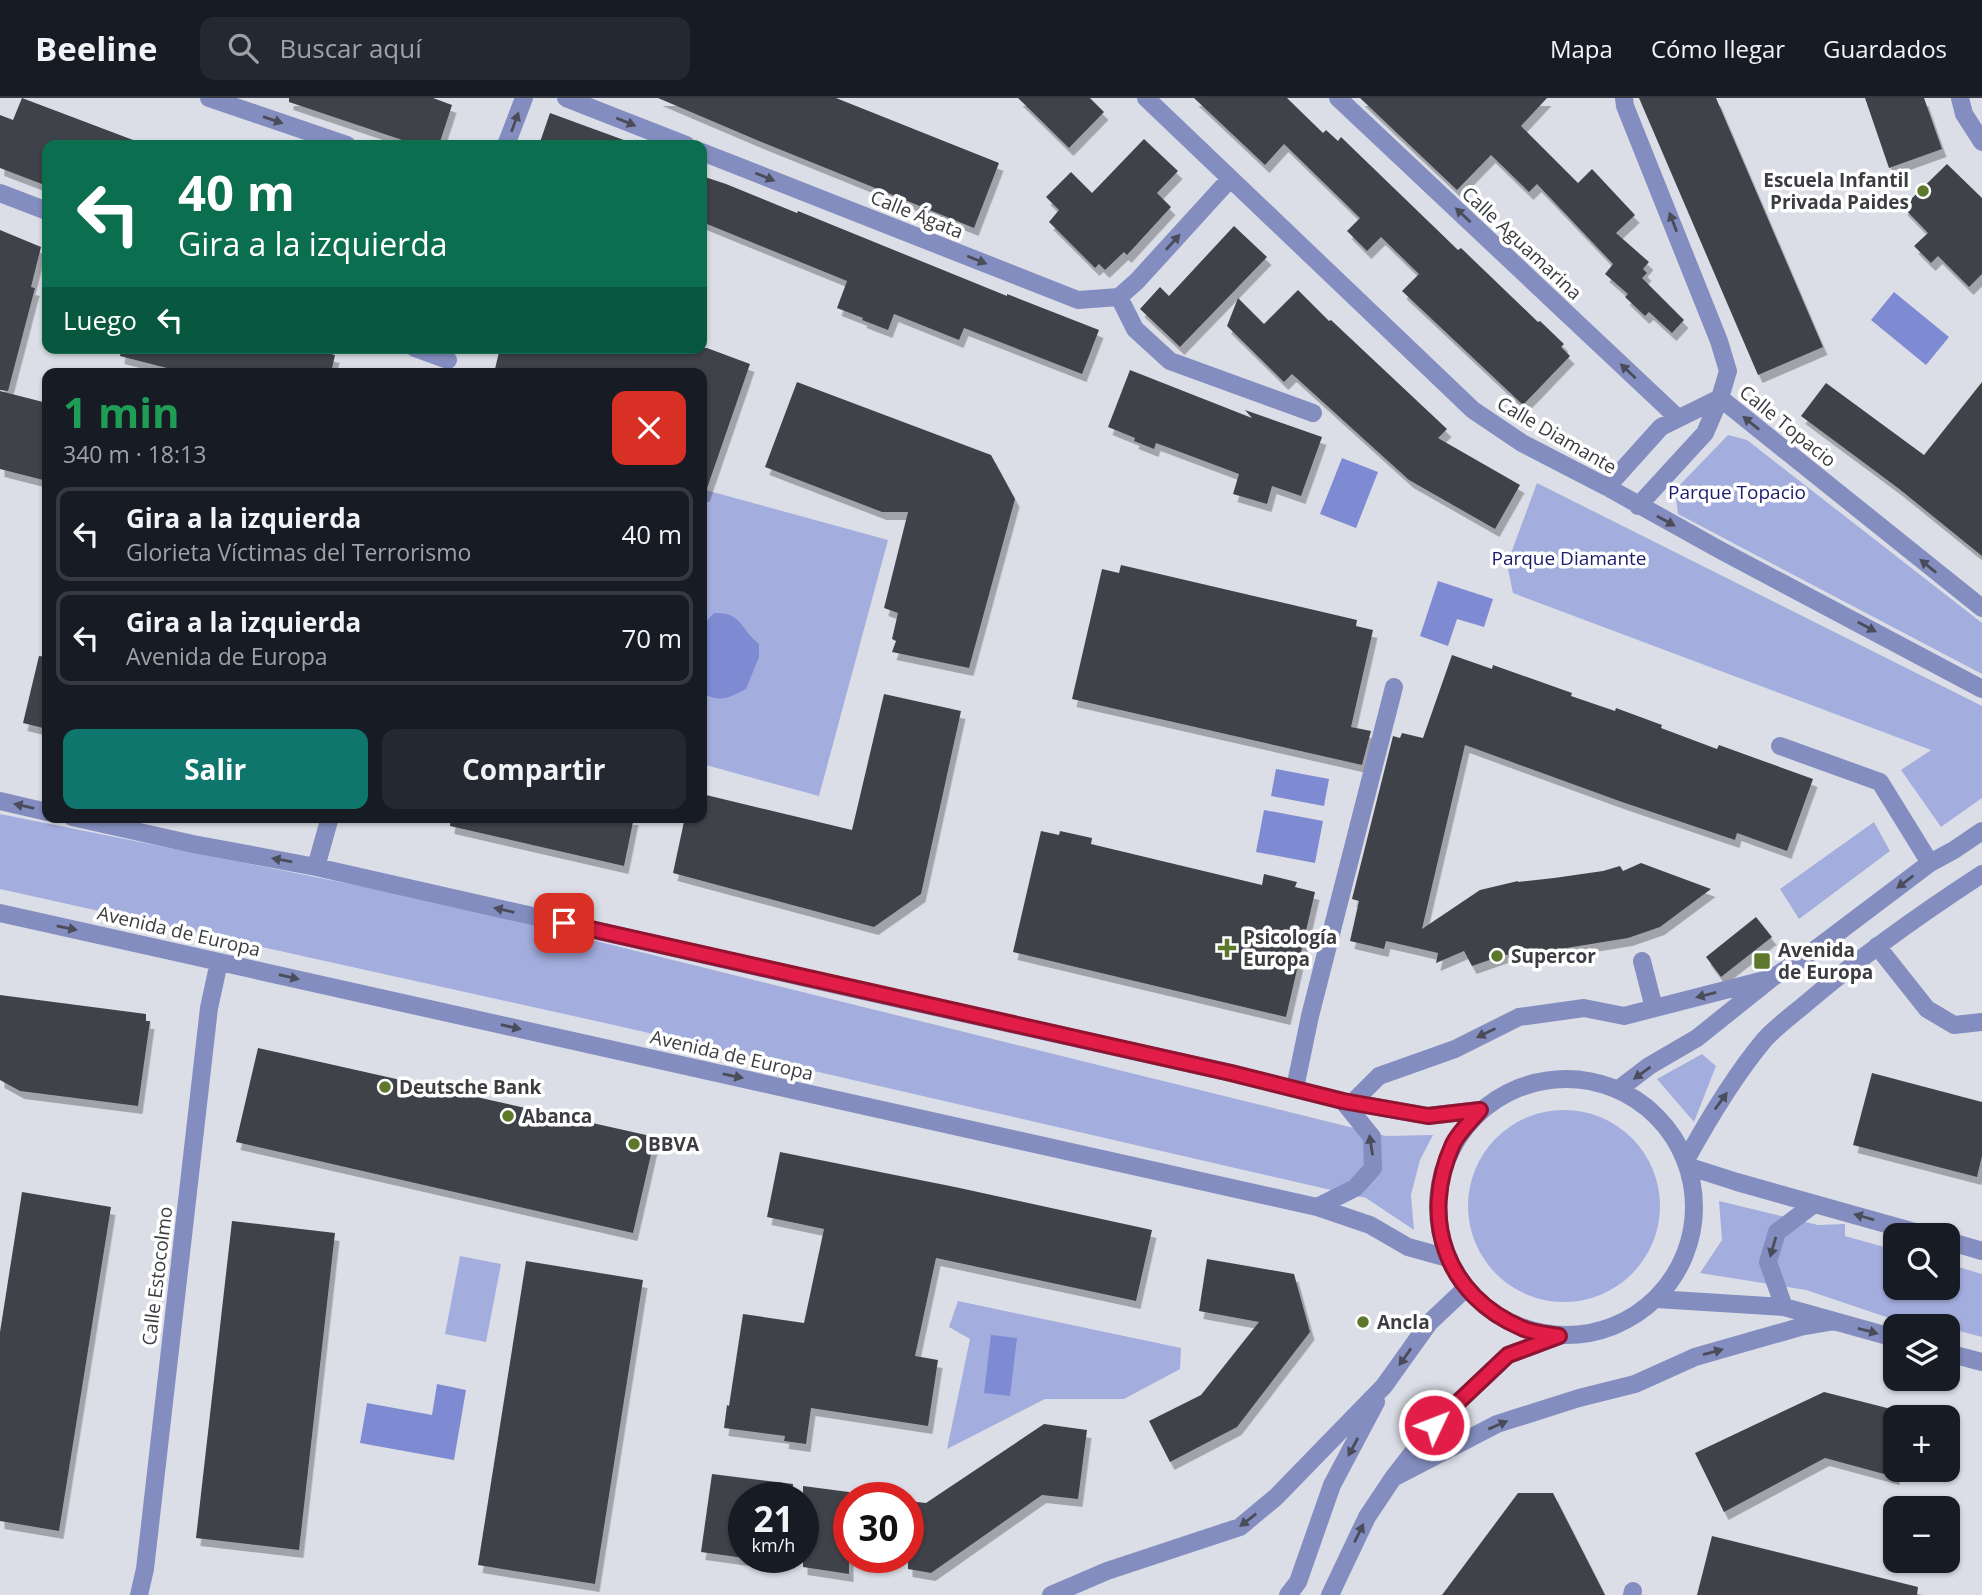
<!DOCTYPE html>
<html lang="es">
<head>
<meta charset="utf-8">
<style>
	:root { --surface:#171b24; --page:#242831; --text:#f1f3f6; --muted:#9ea1a6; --line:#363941; --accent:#0f766e }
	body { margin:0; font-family:"Open Sans",sans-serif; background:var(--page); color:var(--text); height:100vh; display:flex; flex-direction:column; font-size:26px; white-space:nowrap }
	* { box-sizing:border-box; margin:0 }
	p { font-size:23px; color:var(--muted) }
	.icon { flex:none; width:38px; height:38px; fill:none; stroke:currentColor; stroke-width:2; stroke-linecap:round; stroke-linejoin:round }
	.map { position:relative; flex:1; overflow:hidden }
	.details { position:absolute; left:42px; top:270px; width:665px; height:455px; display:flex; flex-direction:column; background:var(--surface); border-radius:14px; box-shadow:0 2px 5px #0004 }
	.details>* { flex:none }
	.guide { position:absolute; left:42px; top:42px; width:665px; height:214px; border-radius:14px; box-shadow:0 2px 5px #0004; background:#0b6e4f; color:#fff; overflow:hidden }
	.fabs { position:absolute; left:1883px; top:1125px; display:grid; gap:14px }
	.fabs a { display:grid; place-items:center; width:77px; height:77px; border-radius:14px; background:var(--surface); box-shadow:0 2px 5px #0004; font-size:35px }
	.speed { position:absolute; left:728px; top:1384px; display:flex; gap:14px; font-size:35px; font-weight:700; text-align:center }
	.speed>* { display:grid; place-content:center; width:91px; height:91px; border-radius:50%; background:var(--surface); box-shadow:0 2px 5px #0004; line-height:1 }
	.speed small { font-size:18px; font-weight:400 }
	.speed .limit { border:10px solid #d22; background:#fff; color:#111 }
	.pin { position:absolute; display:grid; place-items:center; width:60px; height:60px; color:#fff; margin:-30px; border-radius:14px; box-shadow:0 4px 10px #0006 }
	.me { position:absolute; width:77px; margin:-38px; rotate:47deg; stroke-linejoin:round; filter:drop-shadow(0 0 5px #0008) }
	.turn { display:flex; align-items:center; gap:24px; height:147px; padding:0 21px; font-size:32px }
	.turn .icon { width:91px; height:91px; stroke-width:2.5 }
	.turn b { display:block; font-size:49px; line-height:60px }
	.then { display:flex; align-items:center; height:66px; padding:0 21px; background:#0003; gap:14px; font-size:26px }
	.round { display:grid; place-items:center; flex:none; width:74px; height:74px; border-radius:14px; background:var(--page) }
	.summary { display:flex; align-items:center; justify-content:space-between; height:119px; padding:0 21px }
	h1 { font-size:42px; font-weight:700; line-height:52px; color:#1e9e55 }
	.action { display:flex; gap:14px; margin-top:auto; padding:14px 21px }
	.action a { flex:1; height:80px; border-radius:14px; background:var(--accent); color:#fff; font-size:28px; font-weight:700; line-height:80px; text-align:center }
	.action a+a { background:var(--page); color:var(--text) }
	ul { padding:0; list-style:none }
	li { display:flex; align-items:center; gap:21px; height:94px; margin:0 14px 10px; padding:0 7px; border:4px solid var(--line); border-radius:14px }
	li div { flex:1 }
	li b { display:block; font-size:26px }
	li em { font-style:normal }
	header { display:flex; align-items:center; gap:42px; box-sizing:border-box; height:98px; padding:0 35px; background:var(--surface); border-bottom:2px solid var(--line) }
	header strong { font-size:33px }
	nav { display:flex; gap:38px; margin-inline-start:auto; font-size:24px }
	.search { width:490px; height:63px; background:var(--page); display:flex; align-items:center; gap:18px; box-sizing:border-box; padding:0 24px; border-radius:14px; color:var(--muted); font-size:26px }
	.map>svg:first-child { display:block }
	.green { fill:#a4aede }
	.water { fill:#7e8ad1 }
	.building { fill:#41434a; filter:url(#shadow) }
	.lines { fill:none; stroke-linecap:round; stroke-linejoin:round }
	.minor { stroke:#848dbf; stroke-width:18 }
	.oneway { fill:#4a4d59 }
	.route-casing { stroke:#92132f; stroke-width:18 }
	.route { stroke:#e11d48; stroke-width:12 }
	.poi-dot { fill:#5d782b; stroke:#fff; stroke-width:2.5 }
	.labels { text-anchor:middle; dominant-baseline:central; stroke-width:7; stroke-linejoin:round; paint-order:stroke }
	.poi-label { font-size:19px; font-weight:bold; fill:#3c3d40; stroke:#fff; text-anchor:start }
	.street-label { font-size:19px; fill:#3c3d40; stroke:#fff }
	.park-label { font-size:19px; fill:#1e1a6c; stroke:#fff }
</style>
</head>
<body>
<header>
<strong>Beeline</strong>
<div class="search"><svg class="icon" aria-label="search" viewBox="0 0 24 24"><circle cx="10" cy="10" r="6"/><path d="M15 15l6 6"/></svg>Buscar aquí</div>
<nav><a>Mapa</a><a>Cómo llegar</a><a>Guardados</a></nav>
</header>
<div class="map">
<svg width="1982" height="1497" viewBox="0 0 1982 1497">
	<defs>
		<filter id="shadow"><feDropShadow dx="4.5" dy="8" stdDeviation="0" flood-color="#0004"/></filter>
	</defs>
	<rect width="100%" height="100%" fill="#dcdee7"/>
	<path class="green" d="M1728,337L1747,342L1982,525V576L1678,416L1675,392Z
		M1537,385L1982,608V700L1941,729L1901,672L1931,652L1513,495L1507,466Z
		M702,391L888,442L819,698L702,666Z
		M0,716L430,802L1386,1038L1433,1037L1420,1062L1411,1097L1414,1132L1366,1100L614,927L0,791Z
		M1874,724L1890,753L1799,821L1780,791Z
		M1702,956L1716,968L1694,1024L1657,981Z
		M1468 1108a96 96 0 1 1 192 0a96 96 0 1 1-192 0Z
		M1719,1103L1818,1127L1845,1126V1138L1895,1152V1190H1948V1166L1982,1176V1239L1948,1230V1228L1907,1219L1904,1225L1806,1192L1700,1175L1722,1142Z
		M460,1158L501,1166L486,1244L445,1236Z
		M958,1203L1181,1250L1180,1271L1124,1301H1045L947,1351L970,1241L949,1229Z"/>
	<path class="water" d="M1894,194L1949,239L1926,267L1871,222Z
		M1342,360L1378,374L1356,430L1320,416Z
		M1438,483L1493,501L1484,529L1457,521L1448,548L1420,538Z
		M714,515C742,514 740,531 759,546V559L746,591C728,600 721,605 702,595V528Z
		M1276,671L1329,681L1324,708L1271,698Z
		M1264,712L1323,723L1315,765L1256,754Z
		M991,1237L1017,1240L1010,1298L984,1295Z
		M437,1286L466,1292L454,1362L360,1345L367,1305L432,1317Z"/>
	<path class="building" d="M22,0L141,45V47H47V88L0,70V17L13,22Z
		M289,0H433L452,7L439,47H417L289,4Z
		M658,0H836L999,65L974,130L759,43Z
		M1018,0H1090L1104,14L1069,50Z
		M1194,0H1287L1323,35L1326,32L1338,43L1341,39L1458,152L1461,150L1538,224L1540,223L1564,246L1561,249L1570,258L1523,307L1402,193L1419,176L1381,139L1367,153L1347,133L1360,120L1284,46L1265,67Z
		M1360,0H1547L1521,28L1578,85L1592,71L1635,117L1616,135L1649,164L1643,171L1647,175L1642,180L1684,222L1672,235L1649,214L1645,218L1625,199L1628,196L1605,176L1613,166L1537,86L1529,94L1491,57L1457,92Z
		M1639,0H1716L1823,249L1758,277Z
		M1865,0H1924L1942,51L1889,70Z
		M550,15L632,45L631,47H539Z
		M1144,41L1178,73L1157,95L1171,109L1127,157L1124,154L1105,172L1099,166L1095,170L1049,124L1059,112L1046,99L1071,74L1092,95Z
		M1947,66L1982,100V176L1969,189L1938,158L1931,165L1914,148L1928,135L1903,109Z
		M702,78L726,86L797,115L798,113L1007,198V196L1099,232L1082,276L964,230L959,242L894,216L888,232L862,222L863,220L837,210L847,183L702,124Z
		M1234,128L1267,159L1180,249L1140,211L1160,189L1169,198Z
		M0,132L41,149L31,189L35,190L8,293L0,292Z
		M1298,192L1329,223L1331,222L1447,331L1438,340L1520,387L1495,431L1409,382L1292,276L1284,284L1227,228L1238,200L1264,226Z
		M121,250H308L335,257L331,275H186L120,258Z
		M500,250H707L750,266L705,396H702V275H494Z
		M1130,272L1252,320L1245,312L1322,339L1301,398L1272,388L1267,406L1233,396L1239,376L1156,345L1154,351L1134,343L1135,340L1108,329Z
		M797,284L991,357L1015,401L969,570L892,554L896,543L892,541L898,515L884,510L908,414H882L765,369Z
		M1982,284V458L1898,390L1801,318L1826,285L1924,357Z
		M0,293L47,305V383L0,371Z
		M1121,467L1357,522L1356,528L1373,532L1351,629L1371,633L1362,667L1072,601L1102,471L1119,475Z
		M1452,557L1492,571L1493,567L1572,595L1571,598L1615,613L1616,610L1662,627L1661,630L1717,651L1719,647L1813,681L1787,753L1737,735L1735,742L1622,704L1465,647L1422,831L1480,792L1518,783V784L1554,780L1603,773L1620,768L1623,773L1641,765L1711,791L1660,829L1628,840L1536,855L1504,857L1472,868L1464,853L1436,865L1438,855L1386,843L1384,851L1350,843L1359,803L1352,801L1393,638L1400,640L1402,635L1423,640Z
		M39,558L47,559V631L23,625Z
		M884,596L961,613L921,796L874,829L673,775L685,719H702V696L852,732Z
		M451,719H634L624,768L450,728Z
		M1041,733L1059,737L1060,733L1092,740L1091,746L1262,787L1264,776L1297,784L1295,789L1315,794L1286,919L1013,854Z
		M1756,819L1772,839L1721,879L1706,859Z
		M0,897L146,916V923H150L138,1008L20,993L0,982Z
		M258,950L655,1039L633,1135L236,1044Z
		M1872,975L1982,1004V1058L1977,1079L1853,1047Z
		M780,1054L955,1089L1152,1132L1136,1203L936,1160L915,1258L938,1262L928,1328L811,1310L806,1346L784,1343L785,1338L724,1330L727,1307L729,1308L743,1216L804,1225L824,1131L767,1119Z
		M22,1094L111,1109L59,1433L0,1423V1234Z
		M232,1123L335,1135L299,1452L196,1440Z
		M1207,1161L1294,1176L1310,1234L1237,1329L1170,1364L1149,1323L1201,1297L1259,1224L1199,1213Z
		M526,1163L643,1182L595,1486L478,1467Z
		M1824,1294L1895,1312V1379L1825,1360L1724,1414L1695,1355Z
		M1044,1326L1087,1332L1078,1401L1042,1397L931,1475L908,1471V1403L926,1405Z
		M712,1376L793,1386L792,1400H744V1460L701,1454Z
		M803,1388L849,1394V1476L803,1469Z
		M1518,1395H1553L1605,1497H1442Z
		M1712,1438L1918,1489L1917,1497H1697Z"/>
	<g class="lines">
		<path class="minor" d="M209,0L347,47
			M566,0L686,47
			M1146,0L1473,312L1522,345L1607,389L1720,452L1982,591
			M1338,0L1678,320
			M1624,0L1625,8L1719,243L1728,273L1720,300L1982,510
			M1960,0L1964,16L1982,44
			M506,47L524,0
			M702,54L1078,202L1119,199L1137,183L1230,81
			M0,95L47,113
			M1119,199L1135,231L1170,263L1313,315
			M415,250L448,262
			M1607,389L1661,329L1720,300
			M1638,408L1705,335L1720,300
			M1780,648L1880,684L1930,765
			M0,703L47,714
			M72,719L193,746L316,769L854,891L1231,975L1343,1003L1428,1018L1480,1012
			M316,769L330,719
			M0,815L1317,1109L1370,1127L1408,1149L1448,1160
			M1877,848L1927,911L1954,927L1982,924
			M1642,863L1654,910
			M1438 1109a128 128 0 1 1 256 0a128 128 0 1 1-256 0Z
			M1295,990L1310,918L1394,589
			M1619,991L1649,968L1697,940L1772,880L1808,857L1930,765L1954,752L1982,733
			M1353,1004L1379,978L1455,951L1519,919L1584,910L1624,918L1772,880
			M1686,1062C1709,1020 1734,978 1765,941C1778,927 1795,915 1810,902C1864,856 1922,815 1982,776
			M1687,1068L1737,1084L1929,1138
			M1317,1109L1355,1090L1373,1070L1372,1039L1343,1003
			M1948,1143L1982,1153
			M1657,1201L1784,1209L1895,1240
			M1784,1209L1768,1164L1777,1134L1814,1106
			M1948,1255L1982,1264
			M1393,1380L1497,1326L1579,1300L1635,1286L1695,1259L1800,1229L1835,1223
			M139,1497L145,1471L209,910L219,864
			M1051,1497L1107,1473L1240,1429L1276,1399L1384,1288L1429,1225L1466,1190
			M1288,1497L1298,1484L1332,1387L1376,1304
			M1330,1497L1367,1419L1393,1380L1434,1327L1508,1257L1559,1238
			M1632,1497L1633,1493"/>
	</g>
	<defs><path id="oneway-solid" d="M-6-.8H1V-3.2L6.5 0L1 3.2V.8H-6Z" transform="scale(1.75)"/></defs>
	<g class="oneway">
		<use href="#oneway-solid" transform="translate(273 22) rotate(19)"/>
		<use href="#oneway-solid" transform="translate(515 24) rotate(-70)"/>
		<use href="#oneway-solid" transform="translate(626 24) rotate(22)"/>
		<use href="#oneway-solid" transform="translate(765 79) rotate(22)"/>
		<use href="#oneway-solid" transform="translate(1463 117) rotate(-137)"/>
		<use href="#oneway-solid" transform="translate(1673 124) rotate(-111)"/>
		<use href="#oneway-solid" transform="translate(1173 144) rotate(-48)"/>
		<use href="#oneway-solid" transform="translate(977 162) rotate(22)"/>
		<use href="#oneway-solid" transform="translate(1628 273) rotate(-137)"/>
		<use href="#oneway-solid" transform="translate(1751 325) rotate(-141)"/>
		<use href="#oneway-solid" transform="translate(1666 423) rotate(29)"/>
		<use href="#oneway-solid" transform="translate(1928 468) rotate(-141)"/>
		<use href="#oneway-solid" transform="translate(1867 529) rotate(28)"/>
		<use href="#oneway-solid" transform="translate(24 708) rotate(-167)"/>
		<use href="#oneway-solid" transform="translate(282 762) rotate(-170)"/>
		<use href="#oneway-solid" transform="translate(1905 784) rotate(143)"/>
		<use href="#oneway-solid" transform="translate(504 812) rotate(-167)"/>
		<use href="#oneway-solid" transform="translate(67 830) rotate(12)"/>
		<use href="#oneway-solid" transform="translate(289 879) rotate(13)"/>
		<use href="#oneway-solid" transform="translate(1706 897) rotate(166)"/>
		<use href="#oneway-solid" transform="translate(511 929) rotate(13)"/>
		<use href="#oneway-solid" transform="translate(1486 935) rotate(154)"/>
		<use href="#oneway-solid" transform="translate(1642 975) rotate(144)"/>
		<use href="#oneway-solid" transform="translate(733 978) rotate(12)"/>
		<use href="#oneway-solid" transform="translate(1721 1003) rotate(-54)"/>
		<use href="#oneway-solid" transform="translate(1371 1047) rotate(-99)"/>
		<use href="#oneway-solid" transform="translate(1864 1119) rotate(-164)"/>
		<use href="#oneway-solid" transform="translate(1773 1149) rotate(106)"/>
		<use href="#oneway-solid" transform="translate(1868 1233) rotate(15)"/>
		<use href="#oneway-solid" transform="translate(1713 1254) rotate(-15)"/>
		<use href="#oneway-solid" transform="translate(1405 1259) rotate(125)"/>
		<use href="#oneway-solid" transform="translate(1498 1327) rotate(-23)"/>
		<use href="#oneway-solid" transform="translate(1353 1349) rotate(118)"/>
		<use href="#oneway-solid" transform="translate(1248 1422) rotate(142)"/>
		<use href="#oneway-solid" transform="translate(1359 1435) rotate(-64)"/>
	</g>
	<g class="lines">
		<defs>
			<path id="route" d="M564,825L1231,975L1343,1003L1428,1018L1480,1012C1471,1023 1459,1034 1453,1046C1419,1121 1446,1198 1522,1230C1533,1235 1547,1236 1559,1238L1508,1257L1434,1327"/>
		</defs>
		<use href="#route" class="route-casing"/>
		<use href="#route" class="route"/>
	</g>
	<g class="poi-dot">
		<circle cx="1923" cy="93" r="7"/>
		<path d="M1223.5 839.5h7v7h7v7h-7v7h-7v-7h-7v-7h7z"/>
		<circle cx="1497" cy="858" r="7"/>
		<rect x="1753" y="854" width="18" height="18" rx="3.5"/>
		<circle cx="385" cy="989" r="7"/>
		<circle cx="508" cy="1018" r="7"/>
		<circle cx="634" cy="1046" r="7"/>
		<circle cx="1363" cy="1224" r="7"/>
	</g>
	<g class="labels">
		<g class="poi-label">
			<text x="1909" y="82" text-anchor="end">Escuela Infantil<tspan x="1909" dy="22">Privada Paides</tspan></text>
			<text x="1243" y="839">Psicología<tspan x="1243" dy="22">Europa</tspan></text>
			<text x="1778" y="852">Avenida<tspan x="1778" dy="22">de Europa</tspan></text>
			<text x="1511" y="858">Supercor</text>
			<text x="399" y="989">Deutsche Bank</text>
			<text x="522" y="1018">Abanca</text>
			<text x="648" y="1046">BBVA</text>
			<text x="1377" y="1224">Ancla</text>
		</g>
		<g class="street-label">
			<text transform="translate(917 116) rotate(22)">Calle Ágata</text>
			<text transform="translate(1522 145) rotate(43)">Calle Aguamarina</text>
			<text transform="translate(1788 328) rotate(39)">Calle Topacio</text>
			<text transform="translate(1557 337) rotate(30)">Calle Diamante</text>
			<text transform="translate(179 833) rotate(13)">Avenida de Europa</text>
			<text transform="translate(732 957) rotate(13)">Avenida de Europa</text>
			<text transform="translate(157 1178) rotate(-83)">Calle Estocolmo</text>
		</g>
		<g class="park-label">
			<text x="1737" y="394">Parque Topacio</text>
			<text x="1569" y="460">Parque Diamante</text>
		</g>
	</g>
</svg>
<div class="fabs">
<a><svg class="icon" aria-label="search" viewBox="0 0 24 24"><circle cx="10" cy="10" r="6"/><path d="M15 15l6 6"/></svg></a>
<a><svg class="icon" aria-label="layers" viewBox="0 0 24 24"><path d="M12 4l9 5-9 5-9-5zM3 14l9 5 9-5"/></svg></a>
<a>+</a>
<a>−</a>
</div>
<div class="speed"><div>21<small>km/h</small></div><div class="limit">30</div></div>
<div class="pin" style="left:564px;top:825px;background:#d93025"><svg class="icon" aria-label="arrive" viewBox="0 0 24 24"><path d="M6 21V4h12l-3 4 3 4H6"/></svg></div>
<svg class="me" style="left:1434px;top:1327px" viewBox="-20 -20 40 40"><circle r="17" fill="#e11d48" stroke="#fff" stroke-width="3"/><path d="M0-11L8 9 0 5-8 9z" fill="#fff"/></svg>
<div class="guide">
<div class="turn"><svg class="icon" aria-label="left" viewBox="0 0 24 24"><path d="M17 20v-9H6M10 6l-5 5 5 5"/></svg><div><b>40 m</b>Gira a la izquierda</div></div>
<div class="then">Luego<svg class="icon" aria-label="left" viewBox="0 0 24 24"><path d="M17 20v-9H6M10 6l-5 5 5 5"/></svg></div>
</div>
<section class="details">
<div class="summary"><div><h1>1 min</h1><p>340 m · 18:13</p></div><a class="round" style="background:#d93025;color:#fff"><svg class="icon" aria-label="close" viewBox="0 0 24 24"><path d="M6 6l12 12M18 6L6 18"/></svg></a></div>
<ul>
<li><svg class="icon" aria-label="left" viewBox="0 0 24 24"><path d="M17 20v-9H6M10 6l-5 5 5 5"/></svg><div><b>Gira a la izquierda</b><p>Glorieta Víctimas del Terrorismo</p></div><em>40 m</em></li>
<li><svg class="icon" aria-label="left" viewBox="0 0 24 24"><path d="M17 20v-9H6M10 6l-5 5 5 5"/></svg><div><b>Gira a la izquierda</b><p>Avenida de Europa</p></div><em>70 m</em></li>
</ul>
<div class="action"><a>Salir</a><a>Compartir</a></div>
</section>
</div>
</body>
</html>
